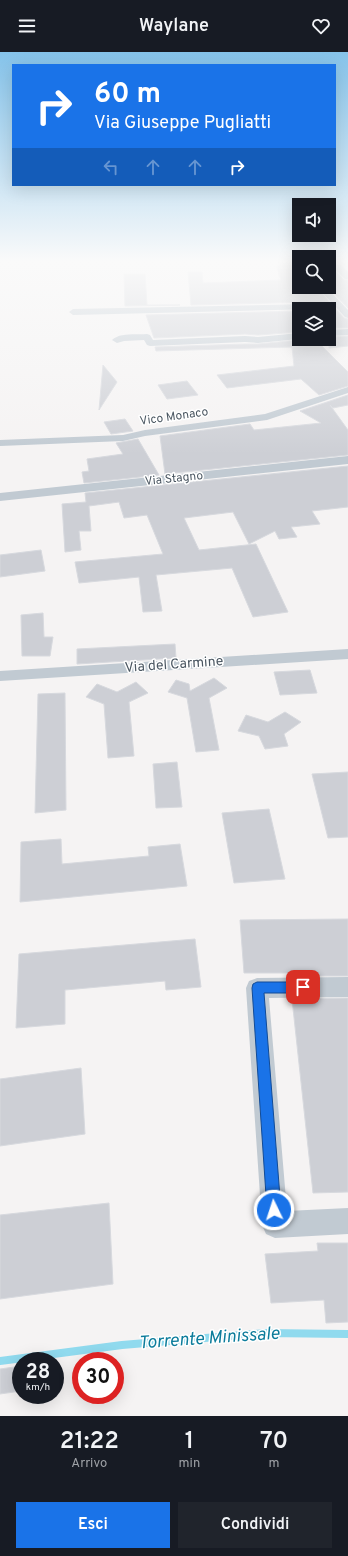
<!DOCTYPE html>
<html lang="it">
<head>
<meta charset="utf-8">
<style>
	:root { --surface:#171b24; --page:#20242c; --text:#f1f3f6; --muted:#9ea1a6; --accent:#1a73e8 }
	body { margin:0; font-family:Overpass,sans-serif; background:var(--page); color:var(--text); height:100vh; display:flex; flex-direction:column; font-size:15px; white-space:nowrap }
	* { box-sizing:border-box; margin:0 }
	p { font-size:13px; color:var(--muted) }
	.icon { flex:none; width:22px; height:22px; fill:none; stroke:currentColor; stroke-width:2; stroke-linecap:round; stroke-linejoin:round }
	.map { position:relative; height:1364px; overflow:hidden }
	.details { display:flex; flex-direction:column; background:var(--surface); flex:1 }
	.details>* { flex:none }
	.top-card { position:absolute; left:12px; top:12px; width:324px; height:122px; border-radius:0px; box-shadow:0 4px 16px #0002; background:#1a73e8; color:#fff; overflow:hidden }
	.controls { position:absolute; left:292px; top:146px; display:grid; gap:8px }
	.controls a { display:grid; place-items:center; width:44px; height:44px; border-radius:0px; background:var(--surface); box-shadow:0 4px 16px #0002; font-size:20px }
	.speed { position:absolute; left:12px; top:1300px; display:flex; gap:8px; font-size:20px; font-weight:700; text-align:center }
	.speed>* { display:grid; place-content:center; width:52px; height:52px; border-radius:50%; background:var(--surface); box-shadow:0 4px 16px #0002; line-height:1 }
	.speed small { font-size:10px; font-weight:400 }
	.speed .limit { border:6px solid #d22; background:#fff; color:#111 }
	.pin { position:absolute; display:grid; place-items:center; width:34px; height:34px; color:#fff; margin:-17px; border-radius:8px; box-shadow:0 2px 6px #0006 }
	.me { position:absolute; width:44px; margin:-22px; rotate:356deg; stroke-linejoin:round; filter:drop-shadow(0 0 3px #0008) }
	.turn { display:flex; align-items:center; gap:14px; height:84px; padding:0 16px; font-size:18px }
	.turn .icon { width:52px; height:52px; stroke-width:2.5 }
	.turn b { display:block; font-size:28px; line-height:34px }
	.lanes { display:flex; align-items:center; height:38px; padding:0 16px; background:#0003; justify-content:center; gap:20px; direction:ltr }
	.lanes .off { opacity:.35 }
	.eta { display:flex; justify-content:space-evenly; align-items:center; height:68px; text-align:center }
	.eta b { font-size:24px; font-weight:600; line-height:28px }
	.primary-button { display:flex; gap:8px; margin-top:auto; padding:8px 16px }
	.primary-button a { flex:1; height:46px; border-radius:0px; background:var(--accent); color:#fff; font-size:16px; font-weight:600; line-height:46px; text-align:center }
	.primary-button a+a { background:var(--page); color:var(--text) }
	header { display:flex; justify-content:space-between; align-items:center; height:52px; padding:0 16px; background:var(--surface); font-size:18px; font-weight:600 }
	.map>svg:first-child { display:block }
	.lines { fill:none; stroke-linecap:round; stroke-linejoin:round }
	.stream { stroke:#90daee; stroke-width:8 }
	.building { fill:#cdcfd5; stroke:#d7d9de }
	.minor { fill:#c1cad2; fill-rule:evenodd }
	.route { fill:#1a73e8; stroke:#114b97 }
	.labels { text-anchor:middle; dominant-baseline:central; stroke-width:3; stroke-linejoin:round; paint-order:stroke }
	.far-street-label { font-size:12px; fill:#4a5661; stroke:#fff }
	.street-label { font-size:14px; fill:#4a5661; stroke:#fff }
	.near-water-label { font-size:18px; font-style:italic; fill:#0c7c9b; stroke:#fff }
</style>
</head>
<body>
<header><svg class="icon" aria-label="menu" viewBox="0 0 24 24"><path d="M4 6h16M4 12h16M4 18h16"/></svg>Waylane<svg class="icon" aria-label="heart" viewBox="0 0 24 24"><path d="M12 20l-8-8c-3-5 5-10 8-4 3-6 11-1 8 4z"/></svg></header>
<div class="map">
<svg width="348" height="1364" viewBox="0 0 348 1364">
	<rect width="100%" height="100%" fill="#f5f3f3"/>
	<g class="lines">
		<path class="stream" d="M0,1309L122,1293L266,1281L348,1282"/>
	</g>
	<path class="building" d="M280,211H299V235H316L344,266L348,267V276H329V257H317L310,250L191,253L188,220H202L203,231L281,228L276,214H281Z
		M329,215H334V218L344,228H348V256L328,235Z
		M124,222H145L147,253H180L125,254Z
		M299,259V280L258,283L245,282L154,286L146,263Z
		M348,284V294L329,296V285Z
		M300,287H315L348,320V334L319,343L301,327L227,336L217,323L294,314L292,295L156,299L155,295L245,292H258L299,288Z
		M103,313L117,330L99,358Z
		M187,329L198,343L167,347L158,333Z
		M348,343V353L333,356L330,353L348,378V403L165,422L160,384L250,372L254,378L321,371L300,359Z
		M125,367L133,379L111,382L104,370Z
		M138,387L159,423L84,431L82,420L89,419L87,407L123,402L116,391Z
		M348,414V455L312,459L320,472L291,475L297,485L279,487L275,479L249,492L233,460L184,466L199,498L256,492L288,560L253,565L232,516L156,523L162,559L143,560L139,525L79,531L75,510L163,502L147,463L124,466L119,450L89,454L91,479H79L81,498L65,500L62,452L86,450L85,441Z
		M41,498L45,519L0,525V503Z
		M43,561L44,585H53L50,604H22L21,563Z
		M175,592L176,606L77,612V597Z
		M310,618L317,641L280,643L274,620Z
		M214,626L227,636L209,646L219,698L196,700L187,646L168,640L176,628L189,632L190,639Z
		M136,630L148,641L129,650L134,704L108,706L104,652L86,645L97,632L117,640Z
		M65,641L66,758L35,761L38,642Z
		M285,660L301,670L284,682L288,694L265,697L259,684L238,679L246,663L268,670Z
		M177,710L182,755L156,756L153,712Z
		M348,720V785L328,786L312,722Z
		M269,757L285,827L234,831L222,761Z
		M61,787L62,812L149,804L148,795L180,792L187,834L20,850L21,790Z
		M348,867V924H289V921H244L240,868Z
		M195,887L201,935L166,938L165,929L65,938V972L16,976L19,902Z
		M348,946V1140L313,1141L292,947Z
		M81,1016L85,1082L0,1094V1027Z
		M109,1151L113,1232L0,1247V1163Z
		M317,1191H348V1270L326,1271L324,1248L271,1251L265,1202L318,1199Z
		M21,1314V1339L0,1342V1317Z"/>
	<g class="lines">
		<path class="minor" d="M335,213H341L348,220V227H345L335,217Z
			M317,235H326L348,258V266L345,265Z
			M310,252L316,257L73,263L69,260L73,257Z
			M348,277V283L329,284V278Z
			M299,281V287L258,291L245,290L150,294L147,293L144,288L124,289L117,291L112,288C120,280 137,283 147,282L150,283L153,288L245,284L258,285Z
			M348,335V341L267,368L145,384L123,389L0,394V388L123,383L145,378L265,362Z
			M348,404V412L0,449V441Z
			M348,597V607L0,629V619Z
			M348,925V945L269,946L287,1159L348,1156V1182L275,1186L266,1182L262,1173L246,936L249,929L257,926Z"/>
	</g>
	<linearGradient id="sky" x2="0" y2="1"><stop stop-color="#85c3ea"/><stop offset="0.52" stop-color="#fafafa"/><stop offset="1" stop-color="#fafafa" stop-opacity="0"/></linearGradient>
	<rect width="348" height="402" fill="url(#sky)"/>
	<path class="route" d="M257,930H303L307,931L309,935L307,939L303,941H264L281,1158L279,1163L274,1165L269,1163L267,1158L252,936L253,932Z"/>
	<g class="labels">
		<g class="far-street-label">
			<text transform="translate(174 365) rotate(-8)">Vico Monaco</text>
			<text transform="translate(174 427) rotate(-6)">Via Stagno</text>
		</g>
		<g class="street-label">
			<text transform="translate(174 613) rotate(-4)">Via del Carmine</text>
		</g>
		<g class="near-water-label">
			<text transform="translate(209 1287) rotate(-4)">Torrente Minissale</text>
		</g>
	</g>
</svg>
<div class="controls">
<a><svg class="icon" aria-label="sound" viewBox="0 0 24 24"><path d="M4 9h4l5-4v14l-5-4H4zM17 9q2 3 0 6"/></svg></a>
<a><svg class="icon" aria-label="search" viewBox="0 0 24 24"><circle cx="10" cy="10" r="6"/><path d="M15 15l6 6"/></svg></a>
<a><svg class="icon" aria-label="layers" viewBox="0 0 24 24"><path d="M12 4l9 5-9 5-9-5zM3 14l9 5 9-5"/></svg></a>
</div>
<div class="speed"><div>28<small>km/h</small></div><div class="limit">30</div></div>
<div class="pin" style="left:303px;top:935px;background:#d93025"><svg class="icon" aria-label="arrive" viewBox="0 0 24 24"><path d="M6 21V4h12l-3 4 3 4H6"/></svg></div>
<svg class="me" style="left:274px;top:1158px" viewBox="-20 -20 40 40"><circle r="17" fill="#1a73e8" stroke="#fff" stroke-width="3"/><path d="M0-11L8 9 0 5-8 9z" fill="#fff"/></svg>
<div class="top-card">
<div class="turn"><svg class="icon" aria-label="right" viewBox="0 0 24 24"><path d="M7 20v-9h11M14 6l5 5-5 5"/></svg><div><b>60 m</b>Via Giuseppe Pugliatti</div></div>
<div class="lanes"><svg class="icon off" aria-label="left" viewBox="0 0 24 24"><path d="M17 20v-9H6M10 6l-5 5 5 5"/></svg><svg class="icon off" aria-label="ahead" viewBox="0 0 24 24"><path d="M12 20V5M6 11l6-6 6 6"/></svg><svg class="icon off" aria-label="ahead" viewBox="0 0 24 24"><path d="M12 20V5M6 11l6-6 6 6"/></svg><svg class="icon" aria-label="right" viewBox="0 0 24 24"><path d="M7 20v-9h11M14 6l5 5-5 5"/></svg></div>
</div>
</div>
<section class="details">
<div class="eta">
<div><b>21:22</b><p>Arrivo</p></div>
<div><b>1</b><p>min</p></div>
<div><b>70</b><p>m</p></div>
</div>
<div class="primary-button"><a>Esci</a><a>Condividi</a></div>
</section>
</body>
</html>
